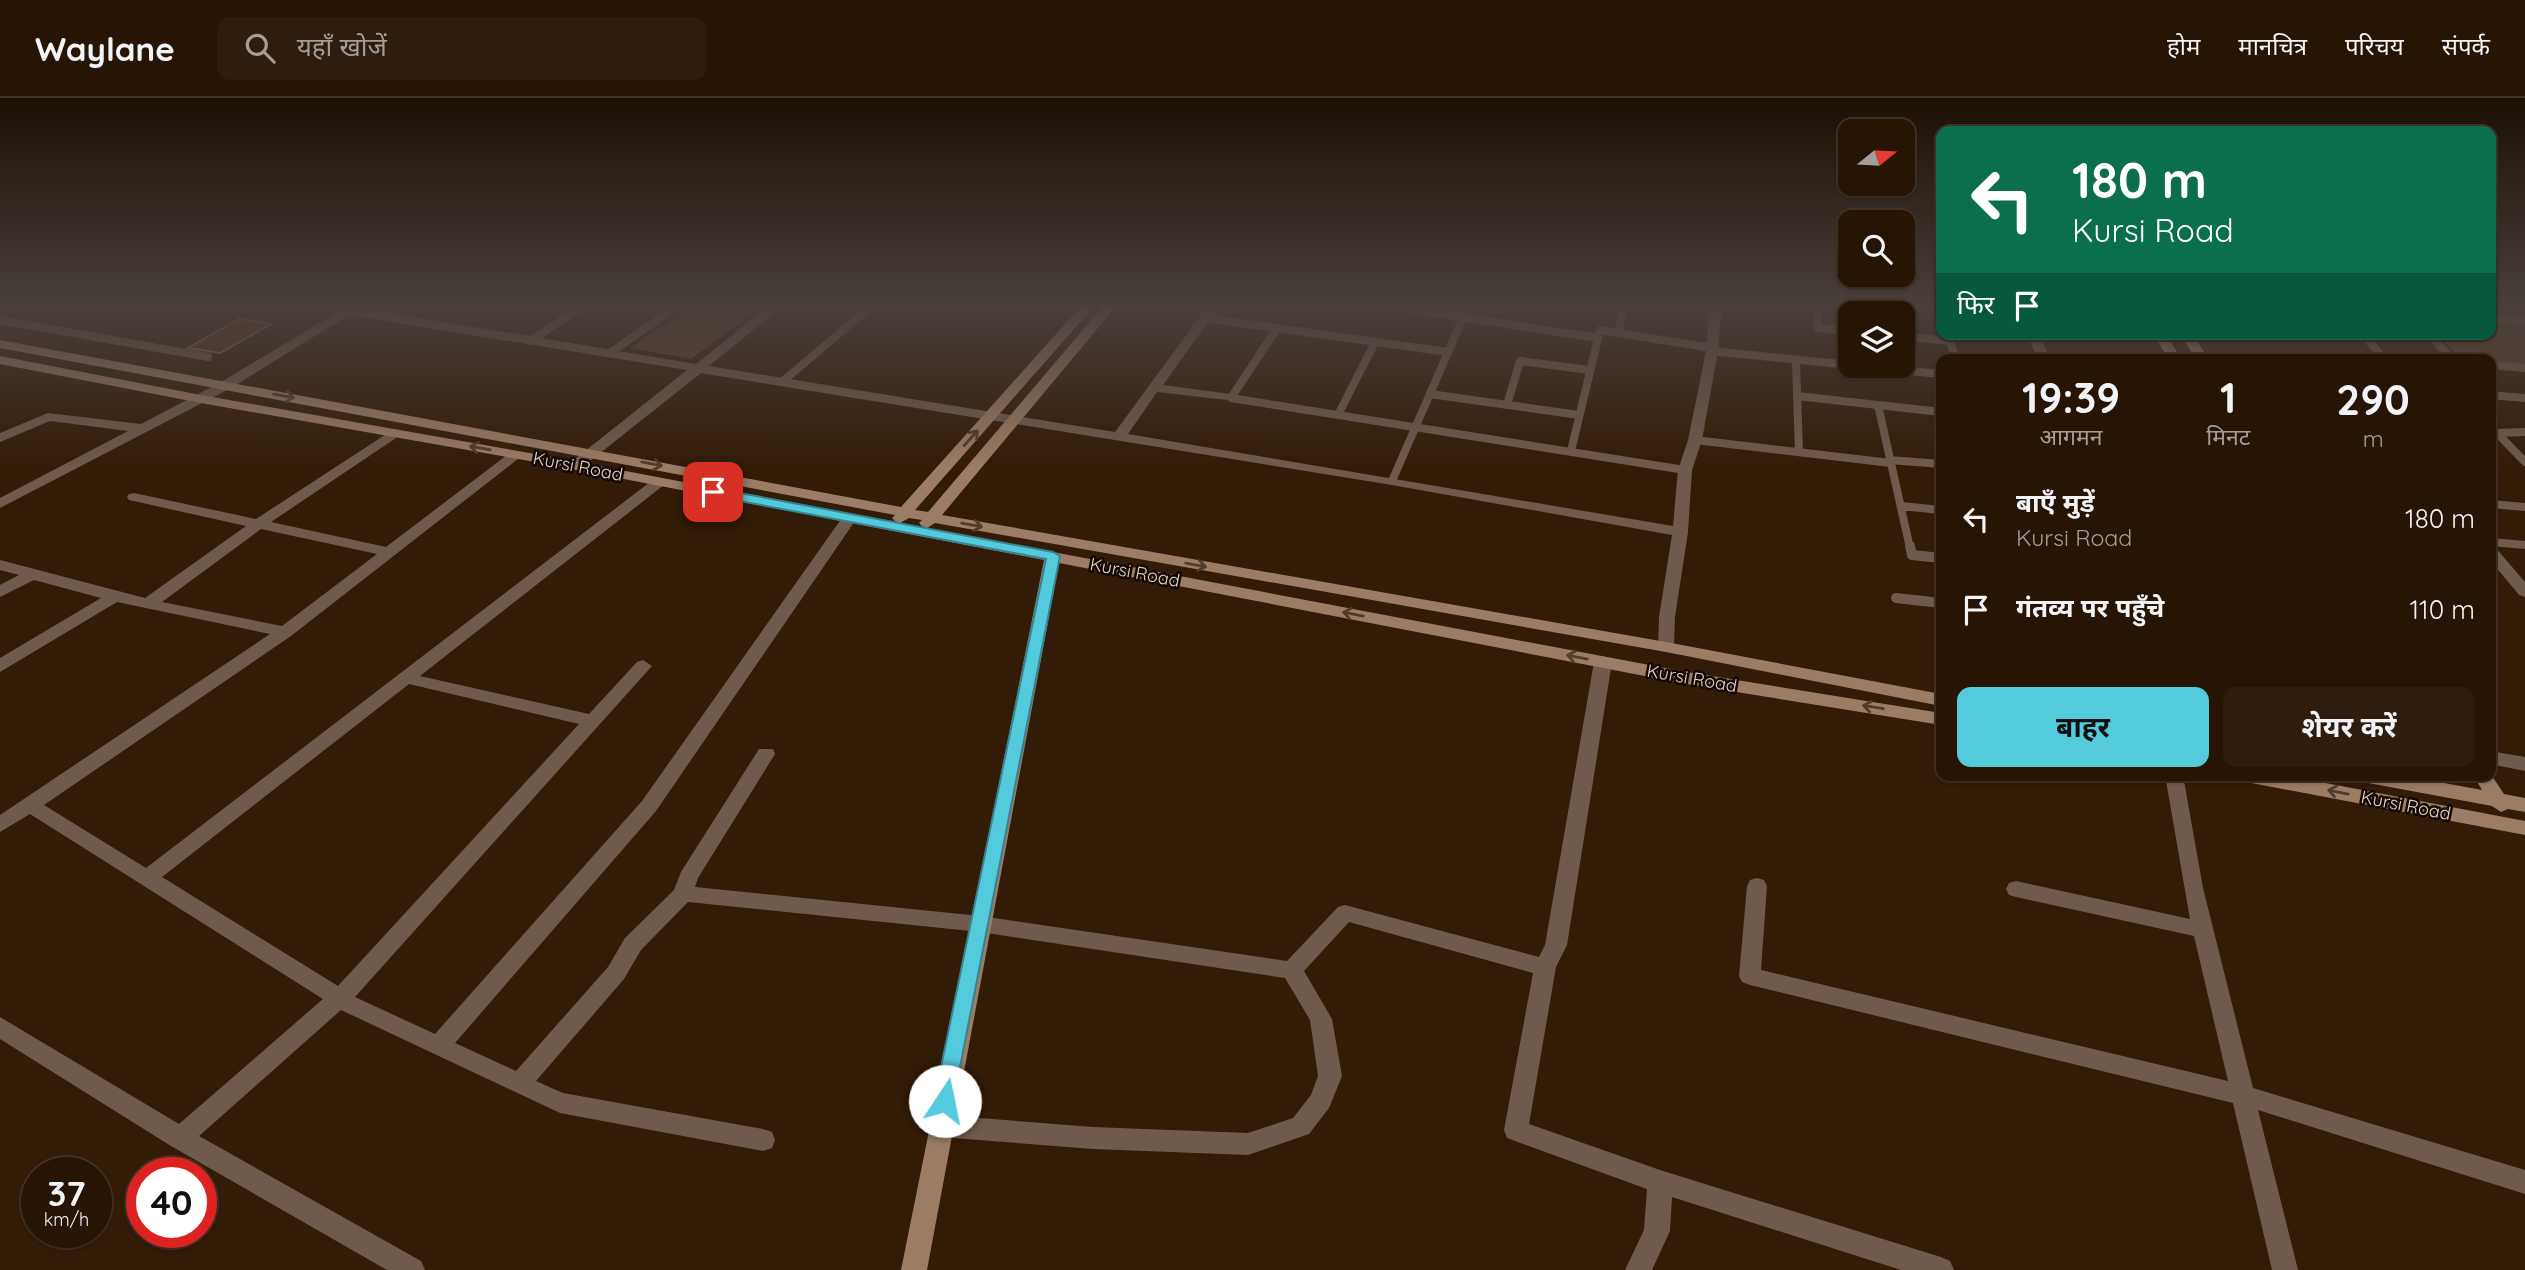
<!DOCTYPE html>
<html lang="hi">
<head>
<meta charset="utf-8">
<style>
	:root { --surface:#261405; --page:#2e1d0f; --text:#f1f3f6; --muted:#a49e9a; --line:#423327; --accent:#54cadd }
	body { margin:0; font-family:Quicksand,"Noto Sans Devanagari",sans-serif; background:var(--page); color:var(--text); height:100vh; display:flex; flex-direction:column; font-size:26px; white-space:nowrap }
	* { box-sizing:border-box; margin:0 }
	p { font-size:23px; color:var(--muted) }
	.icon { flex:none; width:38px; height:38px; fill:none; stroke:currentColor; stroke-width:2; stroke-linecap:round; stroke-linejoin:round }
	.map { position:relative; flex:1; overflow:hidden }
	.panel { position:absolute; left:1936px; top:256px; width:560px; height:427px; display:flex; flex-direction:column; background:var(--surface); border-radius:14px; box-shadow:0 2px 5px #0004,0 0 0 2px var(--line) }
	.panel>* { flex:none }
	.top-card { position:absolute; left:1936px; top:28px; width:560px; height:214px; border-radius:14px; box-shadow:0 2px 5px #0004,0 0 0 2px var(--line); background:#0b6e4f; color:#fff; overflow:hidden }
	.needle { width:46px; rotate:72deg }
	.controls { position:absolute; left:1838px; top:21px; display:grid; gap:14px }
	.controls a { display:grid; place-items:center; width:77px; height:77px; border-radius:14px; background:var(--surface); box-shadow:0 2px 5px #0004,0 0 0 2px var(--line); font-size:35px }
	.speed { position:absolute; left:21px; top:1059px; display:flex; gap:14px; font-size:35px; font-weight:700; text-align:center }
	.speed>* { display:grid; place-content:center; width:91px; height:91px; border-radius:50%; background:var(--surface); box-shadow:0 2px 5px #0004,0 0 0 2px var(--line); line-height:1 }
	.speed small { font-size:18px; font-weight:400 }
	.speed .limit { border:10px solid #d22; background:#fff; color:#111 }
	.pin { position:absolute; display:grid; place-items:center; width:60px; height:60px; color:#fff; margin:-30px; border-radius:14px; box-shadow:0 4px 10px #0006 }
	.me { position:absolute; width:77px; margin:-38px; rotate:11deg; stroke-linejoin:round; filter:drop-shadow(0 0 5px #0008) }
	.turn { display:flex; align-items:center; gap:24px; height:147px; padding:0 21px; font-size:32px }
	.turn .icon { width:91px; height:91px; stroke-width:2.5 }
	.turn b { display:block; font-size:49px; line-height:60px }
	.then { display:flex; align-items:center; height:66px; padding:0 21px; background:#0003; gap:14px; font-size:26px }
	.eta { display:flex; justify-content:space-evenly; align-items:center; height:119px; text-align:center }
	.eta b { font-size:42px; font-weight:700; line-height:49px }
	.cta { display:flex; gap:14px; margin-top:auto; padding:14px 21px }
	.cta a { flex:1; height:80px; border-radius:14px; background:var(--accent); color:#111; font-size:28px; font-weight:700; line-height:80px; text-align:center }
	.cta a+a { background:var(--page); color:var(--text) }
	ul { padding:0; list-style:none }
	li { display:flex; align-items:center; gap:21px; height:91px; padding:0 21px }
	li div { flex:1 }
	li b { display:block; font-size:26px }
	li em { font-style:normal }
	header { display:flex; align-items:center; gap:42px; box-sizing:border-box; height:98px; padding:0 35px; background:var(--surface); border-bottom:2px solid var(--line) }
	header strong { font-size:33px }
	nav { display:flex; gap:38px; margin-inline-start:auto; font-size:24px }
	.search { width:490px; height:63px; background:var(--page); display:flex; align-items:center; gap:18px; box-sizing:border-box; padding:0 24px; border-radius:14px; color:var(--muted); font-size:26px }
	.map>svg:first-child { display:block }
	.green { fill:#5c3e25 }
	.building { fill:#573008; stroke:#866a55; stroke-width:2 }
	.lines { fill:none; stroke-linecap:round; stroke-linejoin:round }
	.lane-far1 { stroke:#6f5b4d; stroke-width:8 }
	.lane { stroke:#6f5b4d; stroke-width:10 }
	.street { fill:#6f5b4d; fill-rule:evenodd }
	.secondary { fill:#9b7c64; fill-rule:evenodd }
	.oneway { stroke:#503c2f }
	.route { fill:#54cadd; stroke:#378390; stroke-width:2 }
	.labels { text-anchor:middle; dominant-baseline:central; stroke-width:5; stroke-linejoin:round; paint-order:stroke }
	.street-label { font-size:18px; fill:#e3d4c8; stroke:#120803 }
</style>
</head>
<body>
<header>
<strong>Waylane</strong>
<div class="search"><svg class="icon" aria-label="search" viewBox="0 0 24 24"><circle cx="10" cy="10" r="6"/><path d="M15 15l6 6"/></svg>यहाँ खोजें</div>
<nav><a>होम</a><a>मानचित्र</a><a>परिचय</a><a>संपर्क</a></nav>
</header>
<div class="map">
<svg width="2525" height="1172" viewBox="0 0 2525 1172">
	<rect width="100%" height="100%" fill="#321b07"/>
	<path class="green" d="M694,206L755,214L691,261L630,250Z
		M2490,223L2525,225V267L2490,264V261H2460L2437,236H2490Z"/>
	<path class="building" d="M239,221L271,226L220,255L188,250Z"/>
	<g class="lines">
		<path class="lane-far1" d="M736,206L771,212
			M1377,206L1598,240
			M1817,206L1818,230L1850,233
			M1936,206L1941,219
			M1205,220L1448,254
			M2490,220L2525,222
			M0,222L208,259
			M1277,230L1231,300L1685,372
			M1618,235L1624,206
			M2363,236L2384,261
			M2429,236L2452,261
			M1902,238L1949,243
			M1948,238L1956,261
			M530,243L586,206
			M1712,253L1850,267
			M610,255L680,206
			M1796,262L1799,354
			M2490,267L2525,270
			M1856,268L1941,276
			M783,283L874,206
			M1430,296L1579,317
			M1797,298L1941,314
			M1507,307L1520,263L1590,272
			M1878,307L1910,450
			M1338,317L1375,244
			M2494,335L2525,334
			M2497,335L2525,364
			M1695,342L1891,365
			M1571,353L1600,232L1712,250
			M1890,362L1941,366
			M1392,383L1469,206
			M2490,406L2525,409
			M1901,408L1941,412
			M2490,444L2525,447"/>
		<path class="lane" d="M1910,448L1912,457L1941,460
			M1896,500L1941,505"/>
		<path class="street" d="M297,206L349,208L696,266L771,206H785L709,268L1115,334L1209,206H1221L1163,287L1231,296L1238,300L1236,303L1157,294L1128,336L1673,428L1678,372L1688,342L1706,253L1710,206H1722L1718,253L1702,342L1692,372L1688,434L1675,519L1674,549L1666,554L1658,549L1659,519L1672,437L1392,387L701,275L580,371L575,372L568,368L570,365L687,272L349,217L231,290L0,410V400L128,333L50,323L0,344V335L48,315L141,326L221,284L336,215Z
			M2027,236H2039L2050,261H2038Z
			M2490,293L2525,296V304L2490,301Z
			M394,331L399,332V338L271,424L386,449L511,354L516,353L523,357L291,538L44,707L146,770L654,381H664L666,384L664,387L420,578L589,616L637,564L643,562L652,568L355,899L435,936L642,703L844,417L849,415L857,420L656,713L455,945L516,973L608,869L625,840L674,792L681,774L759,651H773L775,656L698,780L695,789L980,818L1287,863L1338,809L1345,807L1539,859L1545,847L1594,564L1603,558L1612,564L1567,847L1556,869L1529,1026L1660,1072L1941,1159L1950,1163L1954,1172H1901L1672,1099L1670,1133L1652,1172H1625L1644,1132L1647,1091L1507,1040L1504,1032L1533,875L1349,824L1304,873L1332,921L1342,978L1329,1010L1309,1036L1248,1057L1093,1051L940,1039L932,1036L928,1028L932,1020L940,1017L1093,1029L1248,1035L1293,1020L1311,997L1318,978L1310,922L1285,880L980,834L688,804L641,852L624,881L536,983L563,995L763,1031L772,1034L775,1042L772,1050L763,1053L560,1015L341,912L199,1038L421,1163L425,1172H387L171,1048L0,941V919L179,1026L323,901L30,716L0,734V717L270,536L117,504L0,574V560L101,500L34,482L0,499V487L19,477L0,472V462L145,500L246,428L129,402L127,399L129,396L134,395L256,421ZM261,431L377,456L282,528L162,504ZM409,586L579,626L338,888L162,779Z
			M2490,447L2495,449L2525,484V499L2519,497L2490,462Z
			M2490,653L2525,659V673L2490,666Z
			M2165,677H2183L2203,790L2253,990L2525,1072V1096L2258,1012L2298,1172H2272L2233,1005L1750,887L1742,884L1739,878L1747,788L1750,782L1757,780L1764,782L1767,788L1761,872L2228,983L2194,838L2016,799L2009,797L2006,791L2009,785L2016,783L2190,821Z"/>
		<path class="secondary" d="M1083,206H1096L915,412L928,414L1105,206H1118L942,417L1666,544L1941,596V608L1666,554L935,425L927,430L922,428L919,425L922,422L909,420L900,425L895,423L892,420L895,417L0,250V242L901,409Z
			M2154,236H2166L2181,261H2168Z
			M2180,236H2192L2209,261H2196Z
			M0,258L201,297L541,357L1681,573L1941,615V627L1681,585L1059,465L927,1172H901L1044,462L541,365L201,305L0,266Z
			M2490,675L2504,696L2525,700V714L2508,711L2501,714L2492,708L2363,684L2356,682L2354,677H2401L2482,692L2473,677H2490Z
			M2237,677H2283L2525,723V737L2246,684L2239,682Z"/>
	</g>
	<defs><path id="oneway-shaft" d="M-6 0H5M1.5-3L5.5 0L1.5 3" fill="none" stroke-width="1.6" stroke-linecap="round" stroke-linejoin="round" transform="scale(1.75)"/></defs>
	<g class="oneway">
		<use href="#oneway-shaft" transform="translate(284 298) rotate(10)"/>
		<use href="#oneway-shaft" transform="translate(971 340) rotate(-48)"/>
		<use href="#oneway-shaft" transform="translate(480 350) rotate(-170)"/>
		<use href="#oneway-shaft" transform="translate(652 366) rotate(11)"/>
		<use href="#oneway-shaft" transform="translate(972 427) rotate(10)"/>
		<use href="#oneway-shaft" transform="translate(1196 467) rotate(10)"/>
		<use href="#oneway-shaft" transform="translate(1353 516) rotate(-169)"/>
		<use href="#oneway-shaft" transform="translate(1577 559) rotate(-169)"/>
		<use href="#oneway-shaft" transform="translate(1873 609) rotate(-171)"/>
		<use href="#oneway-shaft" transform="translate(2338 694) rotate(-169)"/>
	</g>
	<linearGradient id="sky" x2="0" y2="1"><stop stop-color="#1c0f04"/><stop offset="0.56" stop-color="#493f3c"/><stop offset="1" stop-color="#493f3c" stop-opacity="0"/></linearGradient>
	<rect width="2525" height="370" fill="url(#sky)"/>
	<path class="route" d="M713,390L1053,454L1060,458L952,1010L945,1012L937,1010L934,1003L1046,461L708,397L706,394Z"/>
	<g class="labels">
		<g class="street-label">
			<text transform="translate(578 368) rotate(11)">Kursi Road</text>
			<text transform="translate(1135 474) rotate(11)">Kursi Road</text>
			<text transform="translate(1692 580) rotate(10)">Kursi Road</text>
			<text transform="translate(2406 707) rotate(11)">Kursi Road</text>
		</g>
	</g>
</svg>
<div class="controls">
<a><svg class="needle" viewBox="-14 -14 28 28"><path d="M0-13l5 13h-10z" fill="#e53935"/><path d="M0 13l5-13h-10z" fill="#a49e9a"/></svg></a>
<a><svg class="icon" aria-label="search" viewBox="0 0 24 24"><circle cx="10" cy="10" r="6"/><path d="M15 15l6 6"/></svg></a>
<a><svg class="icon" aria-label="layers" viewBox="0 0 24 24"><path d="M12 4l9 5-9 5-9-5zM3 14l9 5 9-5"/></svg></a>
</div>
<div class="speed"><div>37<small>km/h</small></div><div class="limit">40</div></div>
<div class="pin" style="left:713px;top:394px;background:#d93025"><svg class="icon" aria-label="arrive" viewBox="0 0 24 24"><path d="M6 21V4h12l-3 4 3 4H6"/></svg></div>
<svg class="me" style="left:945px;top:1003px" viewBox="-20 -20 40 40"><circle r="19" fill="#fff"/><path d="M0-13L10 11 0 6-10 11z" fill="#54cadd"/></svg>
<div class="top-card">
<div class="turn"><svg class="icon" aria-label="left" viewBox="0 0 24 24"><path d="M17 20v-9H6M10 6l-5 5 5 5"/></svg><div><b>180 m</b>Kursi Road</div></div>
<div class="then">फिर<svg class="icon" aria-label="arrive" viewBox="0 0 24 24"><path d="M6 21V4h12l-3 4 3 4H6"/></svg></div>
</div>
<section class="panel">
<div class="eta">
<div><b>19:39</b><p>आगमन</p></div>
<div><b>1</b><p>मिनट</p></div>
<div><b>290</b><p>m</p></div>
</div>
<ul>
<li><svg class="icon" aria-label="left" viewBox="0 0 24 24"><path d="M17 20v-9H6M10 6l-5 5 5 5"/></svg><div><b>बाएँ मुड़ें</b><p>Kursi Road</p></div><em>180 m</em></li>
<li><svg class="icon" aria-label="arrive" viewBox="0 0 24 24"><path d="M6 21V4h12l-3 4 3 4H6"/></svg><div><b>गंतव्य पर पहुँचे</b></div><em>110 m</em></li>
</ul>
<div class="cta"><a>बाहर</a><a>शेयर करें</a></div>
</section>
</div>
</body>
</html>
